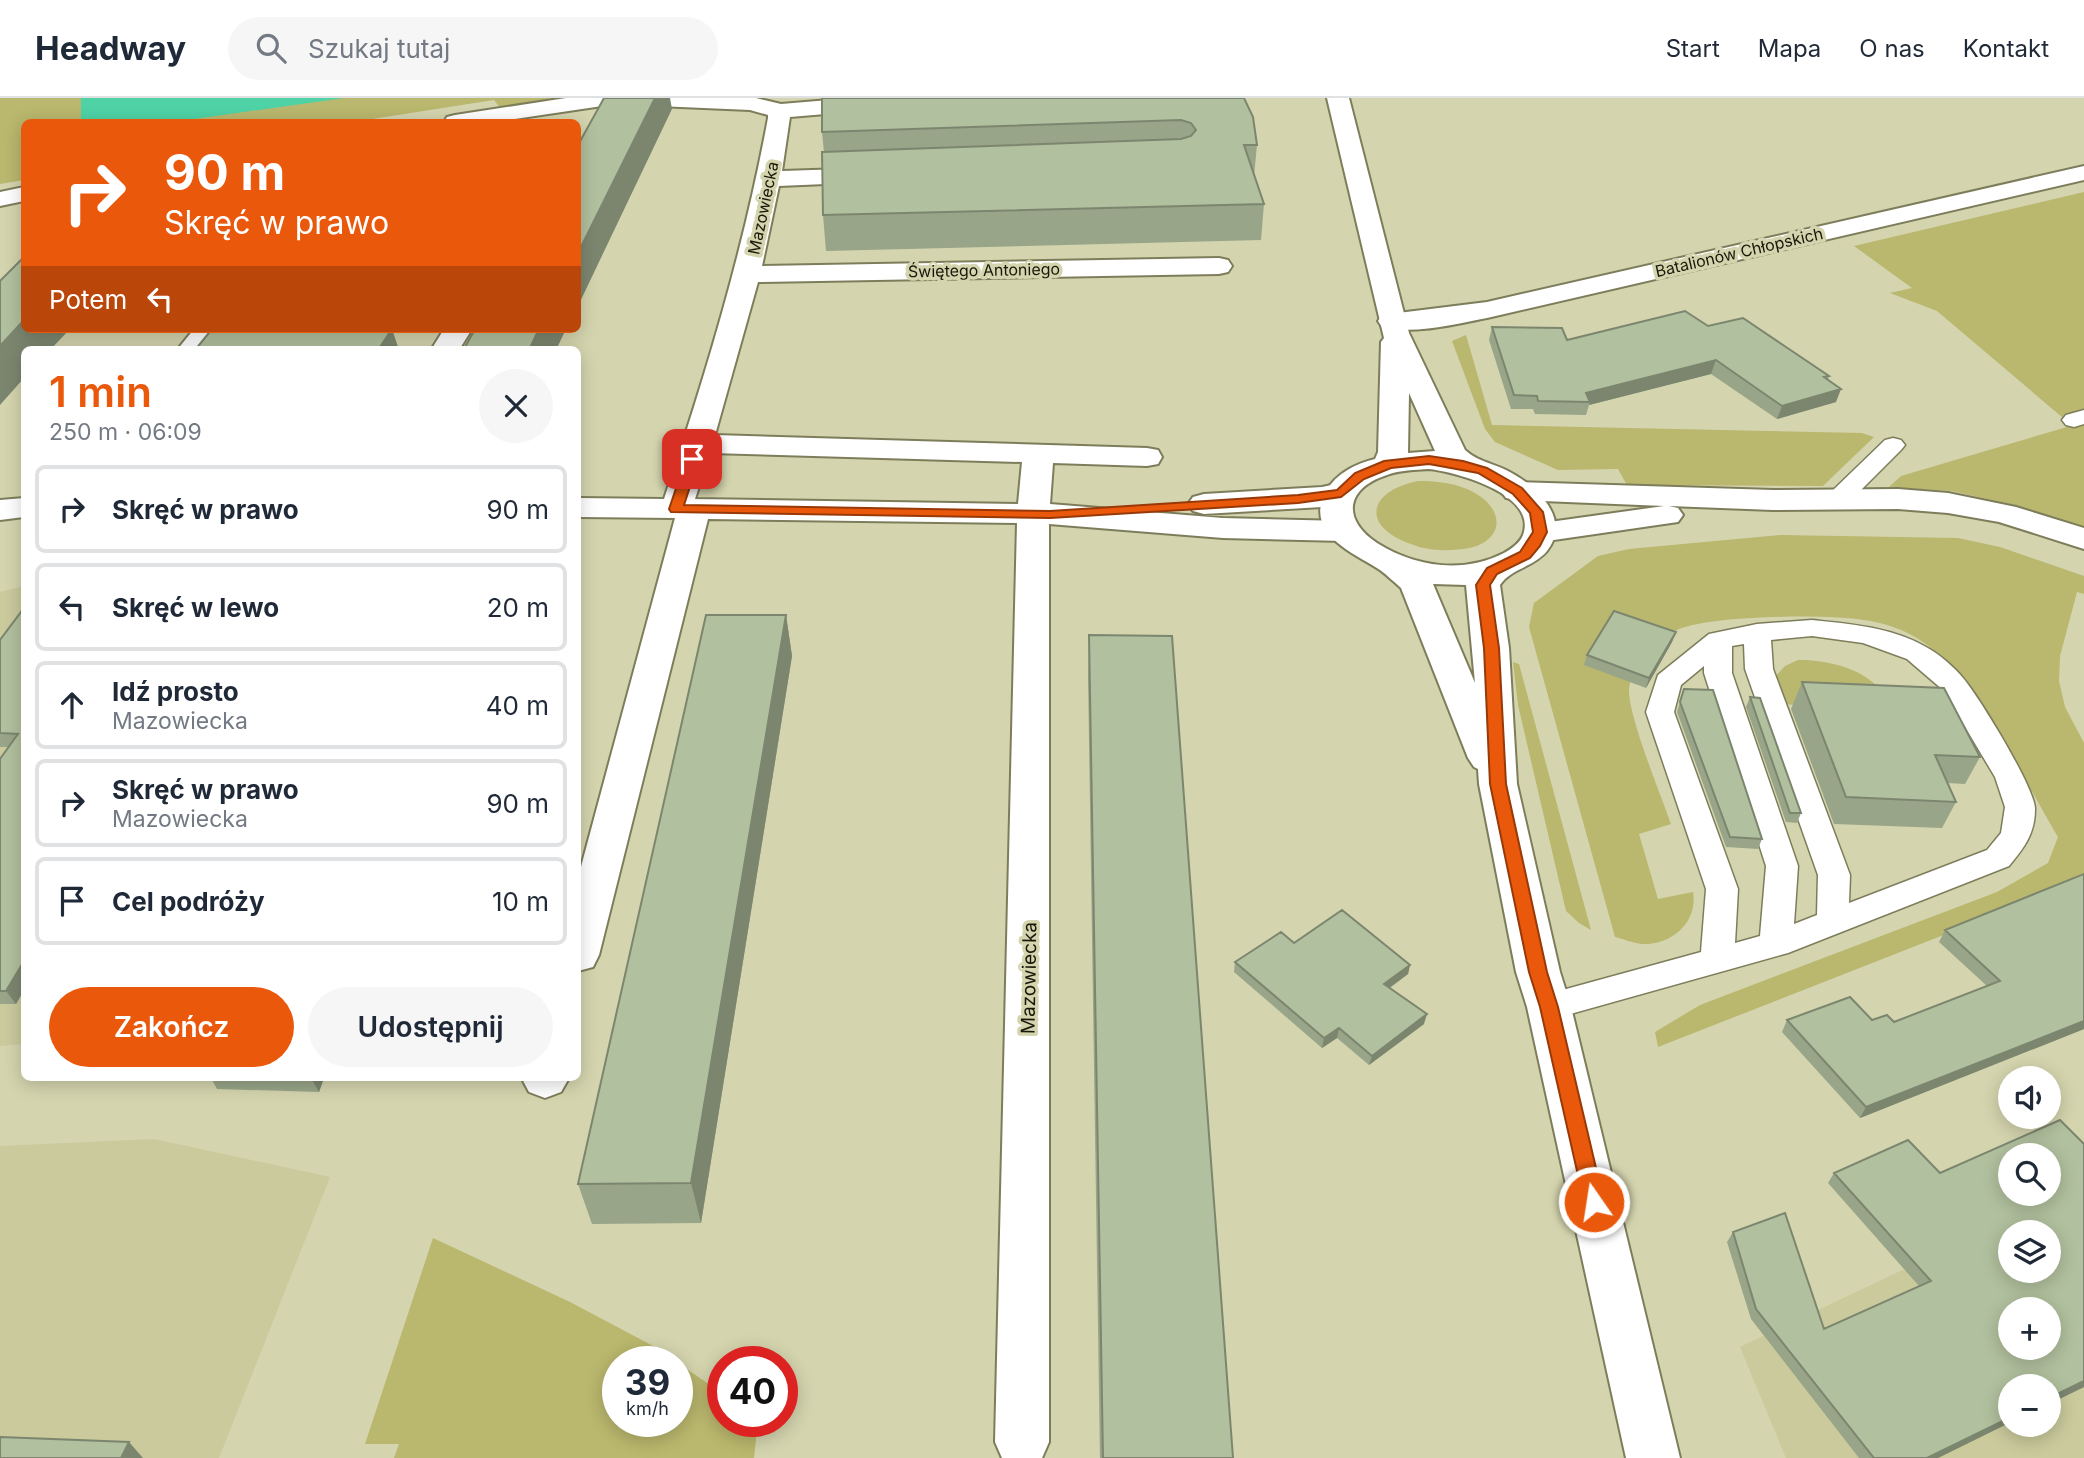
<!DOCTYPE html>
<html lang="pl">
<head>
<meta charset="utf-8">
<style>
	:root { --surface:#fff; --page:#f6f6f7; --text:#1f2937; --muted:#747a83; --line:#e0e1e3; --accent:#ea580c }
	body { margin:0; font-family:Inter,sans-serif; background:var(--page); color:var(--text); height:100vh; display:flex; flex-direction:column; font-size:26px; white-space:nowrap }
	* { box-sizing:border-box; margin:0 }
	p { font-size:23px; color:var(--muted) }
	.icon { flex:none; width:38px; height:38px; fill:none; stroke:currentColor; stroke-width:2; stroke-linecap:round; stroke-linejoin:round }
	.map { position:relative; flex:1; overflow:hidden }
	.drawer { position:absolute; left:21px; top:248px; width:560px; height:735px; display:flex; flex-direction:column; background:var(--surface); border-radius:10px; box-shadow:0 4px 18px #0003 }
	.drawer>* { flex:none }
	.guide { position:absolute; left:21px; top:21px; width:560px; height:214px; border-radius:10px; box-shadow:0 4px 18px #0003; background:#ea580c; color:#fff; overflow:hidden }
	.controls { position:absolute; left:1998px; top:968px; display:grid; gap:14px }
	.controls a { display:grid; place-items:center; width:63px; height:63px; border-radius:50%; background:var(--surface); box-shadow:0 4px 18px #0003; font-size:35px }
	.speed { position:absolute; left:602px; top:1248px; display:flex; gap:14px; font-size:35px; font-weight:700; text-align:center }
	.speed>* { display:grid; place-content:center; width:91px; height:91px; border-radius:50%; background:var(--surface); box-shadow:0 4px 18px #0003; line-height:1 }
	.speed small { font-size:18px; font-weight:400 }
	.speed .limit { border:10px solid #d22; background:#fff; color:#111 }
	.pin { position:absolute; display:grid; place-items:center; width:60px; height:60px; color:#fff; margin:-30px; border-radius:14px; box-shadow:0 4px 10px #0006 }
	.me { position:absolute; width:77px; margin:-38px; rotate:347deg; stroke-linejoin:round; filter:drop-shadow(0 0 5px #0008) }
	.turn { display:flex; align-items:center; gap:24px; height:147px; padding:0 28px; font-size:32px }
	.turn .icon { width:91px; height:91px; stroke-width:2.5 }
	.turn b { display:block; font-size:49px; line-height:60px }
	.then { display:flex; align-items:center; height:66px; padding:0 28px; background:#0003; gap:14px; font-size:26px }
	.round { display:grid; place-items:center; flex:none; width:74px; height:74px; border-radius:37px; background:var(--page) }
	.overview { display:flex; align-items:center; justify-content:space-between; height:119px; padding:0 28px }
	h1 { font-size:42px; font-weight:600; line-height:52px; color:var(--accent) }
	.cta { display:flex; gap:14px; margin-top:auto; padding:14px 28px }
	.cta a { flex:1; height:80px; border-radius:42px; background:var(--accent); color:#fff; font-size:28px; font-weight:600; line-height:80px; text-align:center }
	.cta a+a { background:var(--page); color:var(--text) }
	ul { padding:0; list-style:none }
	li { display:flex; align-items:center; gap:21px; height:88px; margin:0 14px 10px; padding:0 14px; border:4px solid var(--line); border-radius:10px }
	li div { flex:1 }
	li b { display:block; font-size:26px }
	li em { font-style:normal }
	header { display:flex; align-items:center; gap:42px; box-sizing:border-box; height:98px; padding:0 35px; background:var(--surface); border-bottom:2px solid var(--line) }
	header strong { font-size:33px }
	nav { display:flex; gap:38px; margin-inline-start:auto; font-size:24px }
	.search { width:490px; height:63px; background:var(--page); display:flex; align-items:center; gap:18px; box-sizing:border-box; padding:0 24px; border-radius:38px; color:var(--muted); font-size:26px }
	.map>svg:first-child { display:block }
	.built { fill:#caca9d; fill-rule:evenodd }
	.green { fill:#bab76e; fill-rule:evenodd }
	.water { fill:#4fd3a6 }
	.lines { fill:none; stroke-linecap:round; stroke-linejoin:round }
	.service-casing { stroke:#7e7d5b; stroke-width:3 }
	.minor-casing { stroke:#7e7d5b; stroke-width:4 }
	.tertiary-casing { stroke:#7e7d5b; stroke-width:4 }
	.service { fill:#fff; fill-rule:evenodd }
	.minor { fill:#fff; fill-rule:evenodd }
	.tertiary { fill:#fff; fill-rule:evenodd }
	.wall { fill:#98a588 }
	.shaded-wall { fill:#7c866f }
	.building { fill:#b1c09e; stroke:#7c866f; stroke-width:2; fill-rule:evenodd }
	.route { fill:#ea580c; stroke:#983908; stroke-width:2 }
	.labels { text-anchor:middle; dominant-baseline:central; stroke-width:7; stroke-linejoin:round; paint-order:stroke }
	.far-street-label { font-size:16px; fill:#18180a; stroke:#d4d4ae }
	.street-label { font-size:19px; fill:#18180a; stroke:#d4d4ae }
</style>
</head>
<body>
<header>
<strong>Headway</strong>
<div class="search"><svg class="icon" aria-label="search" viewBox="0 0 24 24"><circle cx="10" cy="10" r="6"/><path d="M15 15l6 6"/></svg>Szukaj tutaj</div>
<nav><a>Start</a><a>Mapa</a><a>O nas</a><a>Kontakt</a></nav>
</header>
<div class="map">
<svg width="2084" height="1360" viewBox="0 0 2084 1360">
	<rect width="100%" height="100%" fill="#d4d4ae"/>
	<path class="built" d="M24,488V946L0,948V494Z
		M154,1041L330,1079L219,1360H0V1048Z
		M2084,1086V1360H1786L1740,1249ZM2011,1134H2049V1172H2011ZM2011,1211H2049V1250H2011ZM2011,1288H2049V1326H2011Z"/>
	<path class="green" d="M0,0H565L501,11L494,2L353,24H24V82L0,86Z
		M2084,94V312L2063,320L1937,213L1890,195L1912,190L1854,148Z
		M1466,237L1492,327L1862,335L1874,339L1823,388L1627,387L1618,371L1558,372L1495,344L1485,331L1452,243Z
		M2084,324V429L2009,406L1952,393L1889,389L1901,378Z
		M1418,383C1438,383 1457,385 1475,395C1508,414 1502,446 1464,451C1446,453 1428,453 1411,446C1360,428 1368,393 1418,383Z
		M1780,437L1958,440L2000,449L2084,478V496L2077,494L2060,558L2059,583L2065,609L2084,645V782L1658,949L1655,934L1700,907L1997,794L2048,765L2058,739C2025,684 1975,579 1923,544C1906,532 1885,525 1864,522C1829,516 1705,517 1675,533C1661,541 1631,573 1629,590C1627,616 1661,697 1671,726L1639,736L1658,801L1693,794C1698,824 1672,847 1642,846C1633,845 1623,841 1615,839L1529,529L1534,505L1598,458L1629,451Z
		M1798,562C1826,562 1860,569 1880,591C1884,596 1887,605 1890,611L1778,606L1774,580L1785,568Z
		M1513,564L1519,566L1591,832L1579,825L1566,813L1518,607Z
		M433,1140L570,1204L655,1249L723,1296V1323H758L754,1360H394L399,1346H365ZM618,1264H677V1323H618Z"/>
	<path class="water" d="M81,0H344L173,24H81Z"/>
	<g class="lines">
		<defs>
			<path id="service" d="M2084,312V326L2074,329L2066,327L2062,322L2066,317Z
				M1893,340L1901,342L1905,347L1901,352L1846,407L1837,409L1828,407L1825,402L1828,397L1885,342Z
				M1812,522C1850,526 1892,529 1926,549C1938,555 1955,570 1963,580C1979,599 2035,690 2035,711C2035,736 2024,750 2009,768L1788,855L1549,922L1537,919L1532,909L1537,899L1701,854L1706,791L1646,614L1658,577L1709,536L1757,526ZM1812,538L1863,545L1907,561L1943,592L1995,679L2005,709L2001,735L1987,752L1849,805L1850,777L1773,571L1771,542ZM1744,546L1745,571L1818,777L1817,817L1794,826L1798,768L1732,575V548ZM1704,568V575L1766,768L1760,838L1735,845L1738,791L1674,614L1681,587Z"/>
			<path id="minor" d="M566,0H620L617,5L609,7L495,24H444L447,19L455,17Z
				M623,0H756L781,6L853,0H944L941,5L933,7L790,19L782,73L873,70L882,72L885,77L882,82L873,84L779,88L762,168L1219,160L1228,162L1232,168L1228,174L1219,176L758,184L715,337L1147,350L1158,352L1162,359L1158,366L1147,368L1053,365L1050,406L1223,420L1344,423L1356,426L1360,433L1356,440L1344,443L1223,440L1049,426V1344L1042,1360H1002L995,1344L1017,425L708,421L599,857L593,869L578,873V780L675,420L578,419V400L664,401C706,276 744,150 768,20V17L750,12L634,7L626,5ZM710,355L1022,364L1018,406L695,401Z
				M2084,68V82L1487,220C1455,226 1415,237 1382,229L1378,223L1382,217L1487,204Z
				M24,89V103L0,108V94Z
				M194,231H223L206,252H177Z
				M444,231H472L459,252H431Z
				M1517,384L1773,392L1898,391L1948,395L2016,409L2084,430V451L1999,424L1948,415L1898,411L1773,412L1669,408L1678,410L1683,417L1678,424L1540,444L1528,441L1524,434L1528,427L1664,408L1517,402L1506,400L1501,393L1506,386Z
				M1341,385L1352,388L1357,395L1352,402L1322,409L1204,416L1193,413L1188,406L1193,399L1204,396L1322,389Z
				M24,400V419L0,422V402Z
				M569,980L561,994L545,1000L529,994L522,981Z"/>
			<path id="tertiary" d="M1327,0H1349L1409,235L1465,352C1478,364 1493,365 1508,373C1537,388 1572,421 1547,453C1534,469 1510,471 1500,487L1509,550L1517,686L1560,874L1571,909L1680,1360H1626L1527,909L1516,874L1479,686L1478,671L1474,669L1468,660L1401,490C1394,484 1387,477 1380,472C1354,455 1303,436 1326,393C1337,375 1355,366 1375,361L1378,354L1381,244L1384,240ZM1409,295L1435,353L1408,355ZM1429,371C1456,374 1538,396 1523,437C1520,445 1511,451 1504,455C1463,476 1415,469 1377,445C1341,421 1346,390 1387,377C1400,372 1415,372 1429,371ZM1433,486L1466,487L1475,585Z"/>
		</defs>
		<use href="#service" class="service-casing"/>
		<use href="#minor" class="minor-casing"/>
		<use href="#tertiary" class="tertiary-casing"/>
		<use href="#service" class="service"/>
		<use href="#minor" class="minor"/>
		<use href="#tertiary" class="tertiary"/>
	</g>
	<path class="wall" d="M1244,0L1257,47L1254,78L1264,106L1261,142L826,153L823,117L824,54L822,34Z
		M1708,228L1829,278L1828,282L1836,304L1777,321L1711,276L1589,307L1586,317L1535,316L1533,311H1511L1489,242L1492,229L1567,242Z
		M24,510V892L16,906H0V661L8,649H0V542Z
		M786,517L792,558L701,1125L592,1126L578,1086Z
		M1676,534L1672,544L1646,590L1584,567L1587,557Z
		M1089,537L1233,1360H1100L1088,578Z
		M1802,584L1980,659L1965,686L1948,685L1956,704L1942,730L1834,726L1791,611Z
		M1684,591L1762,741L1758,751L1726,749L1677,614Z
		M1750,599L1801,715L1797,725L1786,724L1746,609Z
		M1945,832L2084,931L1860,1020L1782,934L1787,922H1872L1894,924L1987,888L1939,844Z
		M1294,845L1410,867L1408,876L1390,890L1424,926L1369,967L1337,940L1322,950L1234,874L1235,864Z
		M211,980H324L319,994L217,991Z
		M2084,1046V1289L2049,1306V1288H2011V1324L1938,1360H1859L1751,1221L1727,1144L1733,1134L1824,1231L1919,1188L1828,1085L1834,1075H1940Z"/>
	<path class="shaded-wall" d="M655,0H670L672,11L578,208V155Z
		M24,222V231H70L50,252H24V280L0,307V248Z
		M392,231L399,252H378Z
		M539,231H566L556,252H529Z
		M1716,262L1711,276L1589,307L1590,304L1586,295Z
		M1841,291L1836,304L1777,321L1782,308Z
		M786,517L792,558L701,1125L691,1085Z
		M1676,534L1672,544L1646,590L1649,580Z
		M24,863V892L16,906L6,893Z
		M1410,867L1408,876L1382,895L1384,886Z
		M1427,916L1424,926L1369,967L1372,958Z
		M2084,923V931L1860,1020L1866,1009Z
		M1339,930L1337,940L1322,950L1324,940Z
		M311,980H324L319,994Z
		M2084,1283V1289L2049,1306V1300Z
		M2011,1319V1324L1938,1360H1927Z
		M129,1344L143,1360H121Z"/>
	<path class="building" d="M604,0H655L578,155V47Z
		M822,0H1244L1253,19L1257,47H1244L1264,106L823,117L822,54L1181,41L1191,38L1196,32L1191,25L1181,22L822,34Z
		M24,159V222L0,248V183Z
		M1685,213L1708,228L1743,220L1829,278L1824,279L1841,291L1782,308L1716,262L1586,295L1590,304L1538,303L1537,298L1514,297L1492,229L1562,230L1567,242Z
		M212,231H392L378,252H195Z
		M475,231H539L529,252L464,251Z
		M24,510V863L6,893H0V661L18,636L0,635V542Z
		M1614,513L1676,534L1649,580L1587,557Z
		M706,517H786L691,1085L578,1086Z
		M1089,537L1172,538L1233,1360H1103Z
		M1802,584L1944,590L1980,659L1935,657L1956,704L1846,699Z
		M1684,591L1713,592L1762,741L1730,739L1680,604Z
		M1750,599L1760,600L1801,715H1790Z
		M2084,776V923L1866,1009L1787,922L1850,899L1872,922L1887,917L1894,924L2000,883L1945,832Z
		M1342,812L1410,867L1384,886L1427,916L1372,958L1339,930L1324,940L1235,864L1281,834L1294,845Z
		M2060,1022L2084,1046V1283L2049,1300V1288H2011V1319L1927,1360H1874L1756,1211L1733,1134L1785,1115L1824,1231L1931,1183L1834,1075L1908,1042L1940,1075ZM2011,1057H2049V1096H2011ZM2011,1134H2049V1172H2011ZM2011,1211H2049V1250H2011Z
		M0,1339L129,1344L121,1360H0Z"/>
	<path class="route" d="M692,358L699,361L684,407L1050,413L1298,397L1337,392L1355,375L1384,363L1429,358L1463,363L1487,370L1522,390L1543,414L1547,434L1540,448L1530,460L1497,476L1490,487L1499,550L1506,686L1547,874L1558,909L1604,1104L1601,1110L1594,1113L1587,1110L1584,1104L1540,909L1529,874L1490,686L1484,550L1476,487L1487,470L1520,454L1533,434L1530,415L1513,396L1478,375L1429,366L1391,370L1364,381L1341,399L1298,405L1050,420L671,414L669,411L686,361Z"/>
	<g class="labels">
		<g class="far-street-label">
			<text transform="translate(763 110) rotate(-78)">Mazowiecka</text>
			<text transform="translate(1739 154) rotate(-13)">Batalionów Chłopskich</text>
			<text transform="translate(984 172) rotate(-1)">Świętego Antoniego</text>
		</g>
		<g class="street-label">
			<text transform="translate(1029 880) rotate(-89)">Mazowiecka</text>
		</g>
	</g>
</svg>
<div class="controls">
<a><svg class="icon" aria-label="sound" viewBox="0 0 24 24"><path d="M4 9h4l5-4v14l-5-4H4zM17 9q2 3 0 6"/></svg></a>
<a><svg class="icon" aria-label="search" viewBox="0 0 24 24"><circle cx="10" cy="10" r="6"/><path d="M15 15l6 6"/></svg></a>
<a><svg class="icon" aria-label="layers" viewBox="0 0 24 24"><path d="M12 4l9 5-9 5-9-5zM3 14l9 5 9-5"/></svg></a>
<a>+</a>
<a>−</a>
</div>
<div class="speed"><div>39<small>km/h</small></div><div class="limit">40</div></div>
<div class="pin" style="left:692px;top:361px;background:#d93025"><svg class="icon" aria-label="arrive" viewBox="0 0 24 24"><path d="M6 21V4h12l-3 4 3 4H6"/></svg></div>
<svg class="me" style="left:1594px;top:1104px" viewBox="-20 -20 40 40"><circle r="17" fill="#ea580c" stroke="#fff" stroke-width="3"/><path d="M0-11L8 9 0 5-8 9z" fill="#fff"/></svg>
<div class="guide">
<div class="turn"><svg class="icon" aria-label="right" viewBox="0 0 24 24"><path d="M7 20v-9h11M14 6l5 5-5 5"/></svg><div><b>90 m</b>Skręć w prawo</div></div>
<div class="then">Potem<svg class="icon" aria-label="left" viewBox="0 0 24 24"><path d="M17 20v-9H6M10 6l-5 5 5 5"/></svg></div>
</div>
<section class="drawer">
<div class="overview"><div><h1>1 min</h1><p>250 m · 06:09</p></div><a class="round"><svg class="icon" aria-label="close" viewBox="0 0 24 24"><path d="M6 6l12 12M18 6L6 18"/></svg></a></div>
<ul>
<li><svg class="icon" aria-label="right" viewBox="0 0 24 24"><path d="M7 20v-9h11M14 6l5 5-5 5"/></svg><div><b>Skręć w prawo</b></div><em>90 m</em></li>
<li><svg class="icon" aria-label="left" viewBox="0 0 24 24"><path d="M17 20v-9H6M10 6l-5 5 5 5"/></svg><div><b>Skręć w lewo</b></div><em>20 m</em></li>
<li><svg class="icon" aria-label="ahead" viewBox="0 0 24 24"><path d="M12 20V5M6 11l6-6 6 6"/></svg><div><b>Idź prosto</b><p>Mazowiecka</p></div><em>40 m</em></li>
<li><svg class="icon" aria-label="right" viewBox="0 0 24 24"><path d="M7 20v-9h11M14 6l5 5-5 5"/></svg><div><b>Skręć w prawo</b><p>Mazowiecka</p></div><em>90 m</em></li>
<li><svg class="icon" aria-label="arrive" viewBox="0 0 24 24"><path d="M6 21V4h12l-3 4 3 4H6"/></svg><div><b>Cel podróży</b></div><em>10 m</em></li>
</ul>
<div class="cta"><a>Zakończ</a><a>Udostępnij</a></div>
</section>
</div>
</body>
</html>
